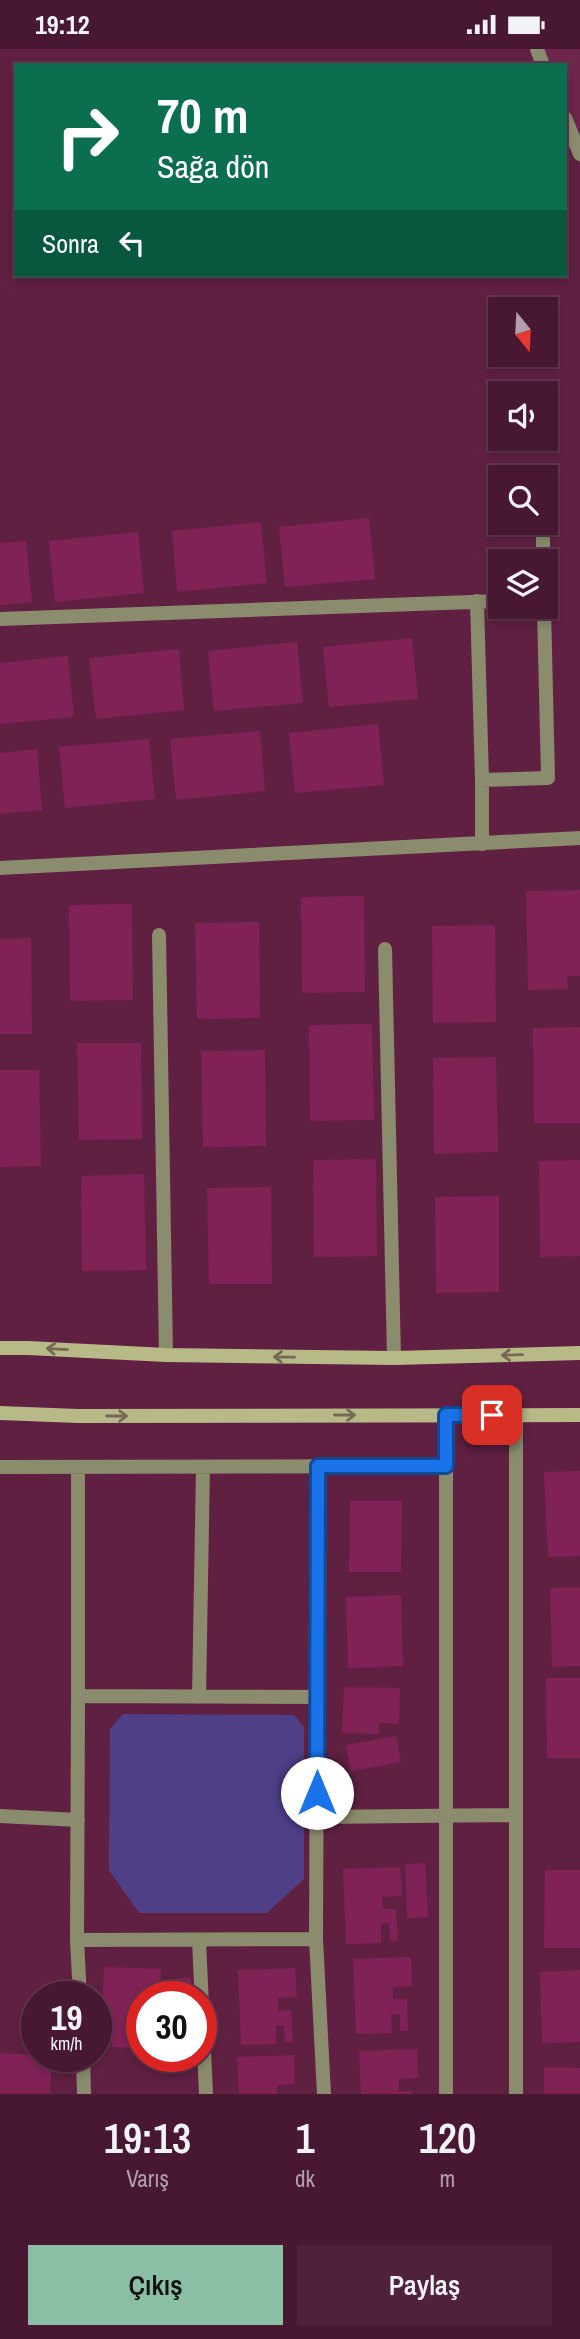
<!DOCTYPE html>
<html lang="tr">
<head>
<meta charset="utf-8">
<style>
	:root { --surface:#481832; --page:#4f213a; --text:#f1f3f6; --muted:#b1a0ac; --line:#60374d; --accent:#8abfa5 }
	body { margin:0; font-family:"Archivo Narrow",sans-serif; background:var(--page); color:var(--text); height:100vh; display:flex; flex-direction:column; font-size:26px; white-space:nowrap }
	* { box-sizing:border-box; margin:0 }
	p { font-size:23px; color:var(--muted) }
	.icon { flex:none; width:38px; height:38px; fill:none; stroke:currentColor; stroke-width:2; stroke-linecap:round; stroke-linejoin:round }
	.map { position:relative; height:2045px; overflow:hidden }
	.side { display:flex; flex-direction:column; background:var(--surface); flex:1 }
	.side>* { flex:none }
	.banner { position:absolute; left:14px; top:14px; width:553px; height:214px; border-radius:0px; box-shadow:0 4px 10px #0003,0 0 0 2px var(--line); background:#0b6e4f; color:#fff; overflow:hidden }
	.needle { width:46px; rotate:162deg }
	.buttons { position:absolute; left:488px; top:248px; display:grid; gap:14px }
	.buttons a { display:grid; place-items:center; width:70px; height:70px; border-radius:0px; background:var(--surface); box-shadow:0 4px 10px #0003,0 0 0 2px var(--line); font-size:35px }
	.speed { position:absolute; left:21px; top:1932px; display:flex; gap:14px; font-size:35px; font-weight:700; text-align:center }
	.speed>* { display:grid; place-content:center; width:91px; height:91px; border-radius:50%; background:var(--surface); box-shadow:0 4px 10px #0003,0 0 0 2px var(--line); line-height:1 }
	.speed small { font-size:18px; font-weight:400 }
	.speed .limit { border:10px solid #d22; background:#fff; color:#111 }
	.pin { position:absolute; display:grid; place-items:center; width:60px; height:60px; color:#fff; margin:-30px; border-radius:14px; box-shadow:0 4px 10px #0006 }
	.me { position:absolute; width:77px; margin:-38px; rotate:0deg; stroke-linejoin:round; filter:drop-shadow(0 0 5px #0008) }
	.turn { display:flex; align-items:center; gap:24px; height:147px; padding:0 28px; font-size:32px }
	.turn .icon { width:91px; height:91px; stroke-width:2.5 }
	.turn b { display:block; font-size:49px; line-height:60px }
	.then { display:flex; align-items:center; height:66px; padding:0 28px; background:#0003; gap:14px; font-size:26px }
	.eta { display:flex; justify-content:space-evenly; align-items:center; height:119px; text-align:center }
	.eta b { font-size:42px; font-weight:600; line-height:49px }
	.button { display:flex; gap:14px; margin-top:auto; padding:14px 28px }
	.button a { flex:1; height:80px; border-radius:0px; background:var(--accent); color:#111; font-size:28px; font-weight:600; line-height:80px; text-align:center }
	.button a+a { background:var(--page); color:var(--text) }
	.status { display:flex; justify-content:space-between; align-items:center; height:49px; padding:0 35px; background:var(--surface); direction:ltr }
	.status svg { height:19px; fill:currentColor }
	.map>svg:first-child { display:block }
	.built { fill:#6e264c }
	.green { fill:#4e3f87 }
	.building { fill:#812257 }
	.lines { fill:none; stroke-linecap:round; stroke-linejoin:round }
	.street { stroke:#8a8c6d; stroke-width:14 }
	.secondary { stroke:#b7ba87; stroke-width:14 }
	.oneway { stroke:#766856 }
	.route-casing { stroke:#114b97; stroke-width:18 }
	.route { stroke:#1a73e8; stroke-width:12 }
</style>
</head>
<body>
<div class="status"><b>19:12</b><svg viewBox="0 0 49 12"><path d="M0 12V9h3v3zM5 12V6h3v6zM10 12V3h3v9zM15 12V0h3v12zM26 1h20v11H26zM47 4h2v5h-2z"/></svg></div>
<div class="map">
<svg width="580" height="2045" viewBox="0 0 580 2045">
	<rect width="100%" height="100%" fill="#602042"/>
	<path class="built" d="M537,0H580V105L565,69V16H543Z"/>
	<path class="green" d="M123,1665L294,1666L304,1678V1830L267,1864H139L109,1821L110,1680Z"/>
	<path class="building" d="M369,469L375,530L285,538L279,478Z
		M261,473L267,534L177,543L172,482Z
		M138,483L144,544L55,553L49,492Z
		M26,492L32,553L0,556V494Z
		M412,589L418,650L329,658L323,598Z
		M297,593L303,654L214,662L208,602Z
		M179,600L184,661L96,670L89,609Z
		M68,607L74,668L0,675V614Z
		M378,675L384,736L295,744L289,684Z
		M260,682L265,742L176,751L170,690Z
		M149,690L155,750L65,759L59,698Z
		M37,700L42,761L0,765V704Z
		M580,841V927H567L568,940L528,941L526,842Z
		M364,847L365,943L302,944L301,848Z
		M132,855L133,951L70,952L69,856Z
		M259,873L260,969L197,970L195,874Z
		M495,876L496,973L433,974L432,877Z
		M31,889L32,985H0V890Z
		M372,975L374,1071L310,1072L309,976Z
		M580,978V1074H534L533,979Z
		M77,994H141L142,1090L79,1091Z
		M265,1001L266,1097L203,1098L201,1002Z
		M496,1008L498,1103L434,1105L433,1009Z
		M0,1021H39L41,1117L0,1118Z
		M376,1110L377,1207L314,1208L313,1111Z
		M580,1111V1207L540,1208L539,1112Z
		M144,1125L146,1221L82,1222L81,1127Z
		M271,1138L272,1235H209L207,1139Z
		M499,1147V1243L436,1244L435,1148Z
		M580,1422V1507L548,1508L544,1423Z
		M350,1452H402L401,1523H349Z
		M580,1538V1617L552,1618L550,1539Z
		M401,1546L403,1617L348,1619L346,1548Z
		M546,1629H580V1709H547Z
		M344,1638L400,1639L399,1675L379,1674V1685L342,1684Z
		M396,1687L401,1713L351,1722L346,1696Z
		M425,1814L428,1868L407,1869L405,1815Z
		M400,1818L402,1847L382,1848L383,1860H396L398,1892H390L389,1874L381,1875V1894L346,1895L343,1820Z
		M545,1821H580V1899H544Z
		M411,1908L412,1937L393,1938V1950H407L408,1982H400V1965H391L392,1984L356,1985L353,1910Z
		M104,1918L161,1920L160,1948H142V1975H138L137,1999L112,1998L113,1968H102Z
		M295,1919L297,1948L278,1949V1962L291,1961L293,1993H285L284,1976H276V1995L241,1996L238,1921Z
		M580,1921V1993L542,1994L540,1923Z
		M191,1929L192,1948H169L168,1930Z
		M417,2000L418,2029L399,2030V2042H412V2045H361L359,2002Z
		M0,2004L52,2007L50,2045H0Z
		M294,2006L295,2035L277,2036V2045H239L237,2008Z
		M544,2018L580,2019V2045H544Z"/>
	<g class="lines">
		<path class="street" d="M537,0L543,16
			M565,69L580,105
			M543,474V513
			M477,552L482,731L548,729L544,558
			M0,570L500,552
			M482,731V795
			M0,819L580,789
			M159,886L166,1306
			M385,900L394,1309
			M0,1418L446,1417
			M78,1418V1647
			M78,1647L317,1648L316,1890L77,1891Z
			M199,1648L203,1418
			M317,1648L319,1417
			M0,1767L78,1771
			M317,1768L516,1766
			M316,1890L324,2045
			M77,1891L80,1948
			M199,1891L206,2045
			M83,2007L84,2045
			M446,2045V1366
			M516,2045V1366"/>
		<path class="secondary" d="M0,1299H28L166,1306L394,1309L580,1304
			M0,1364L78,1367L580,1366"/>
	</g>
	<defs><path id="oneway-shaft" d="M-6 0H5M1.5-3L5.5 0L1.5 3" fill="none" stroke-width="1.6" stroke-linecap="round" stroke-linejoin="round" transform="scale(1.75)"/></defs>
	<g class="oneway">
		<use href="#oneway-shaft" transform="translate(57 1300) rotate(-177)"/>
		<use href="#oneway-shaft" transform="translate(512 1306) rotate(178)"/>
		<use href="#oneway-shaft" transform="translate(284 1308) rotate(-179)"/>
		<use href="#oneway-shaft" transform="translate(345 1366)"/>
		<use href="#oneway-shaft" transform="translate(117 1367)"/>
	</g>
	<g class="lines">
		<defs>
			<path id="route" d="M317,1744L318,1417H446V1366H492"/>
		</defs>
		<use href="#route" class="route-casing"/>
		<use href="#route" class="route"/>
	</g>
</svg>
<div class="buttons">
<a><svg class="needle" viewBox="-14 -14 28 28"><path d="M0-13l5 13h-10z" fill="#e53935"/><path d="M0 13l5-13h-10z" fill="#b1a0ac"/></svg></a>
<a><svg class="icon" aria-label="sound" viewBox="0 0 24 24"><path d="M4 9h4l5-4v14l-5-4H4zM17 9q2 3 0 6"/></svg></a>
<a><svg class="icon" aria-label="search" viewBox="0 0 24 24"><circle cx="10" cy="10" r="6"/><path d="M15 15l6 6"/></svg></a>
<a><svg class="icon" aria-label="layers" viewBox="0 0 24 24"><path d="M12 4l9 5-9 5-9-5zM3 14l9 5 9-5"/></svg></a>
</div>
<div class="speed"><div>19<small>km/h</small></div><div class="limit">30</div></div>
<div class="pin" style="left:492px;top:1366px;background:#d93025"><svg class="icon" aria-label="arrive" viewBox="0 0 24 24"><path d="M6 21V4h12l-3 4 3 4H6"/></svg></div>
<svg class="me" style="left:317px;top:1744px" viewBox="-20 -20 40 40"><circle r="19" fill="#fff"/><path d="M0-13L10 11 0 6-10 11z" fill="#1a73e8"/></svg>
<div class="banner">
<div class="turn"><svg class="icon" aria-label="right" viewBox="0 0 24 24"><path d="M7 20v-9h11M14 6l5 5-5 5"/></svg><div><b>70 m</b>Sağa dön</div></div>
<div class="then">Sonra<svg class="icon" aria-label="left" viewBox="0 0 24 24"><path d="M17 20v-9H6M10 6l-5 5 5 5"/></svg></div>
</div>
</div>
<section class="side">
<div class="eta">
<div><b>19:13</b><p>Varış</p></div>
<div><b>1</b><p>dk</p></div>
<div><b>120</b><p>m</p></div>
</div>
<div class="button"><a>Çıkış</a><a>Paylaş</a></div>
</section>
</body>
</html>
